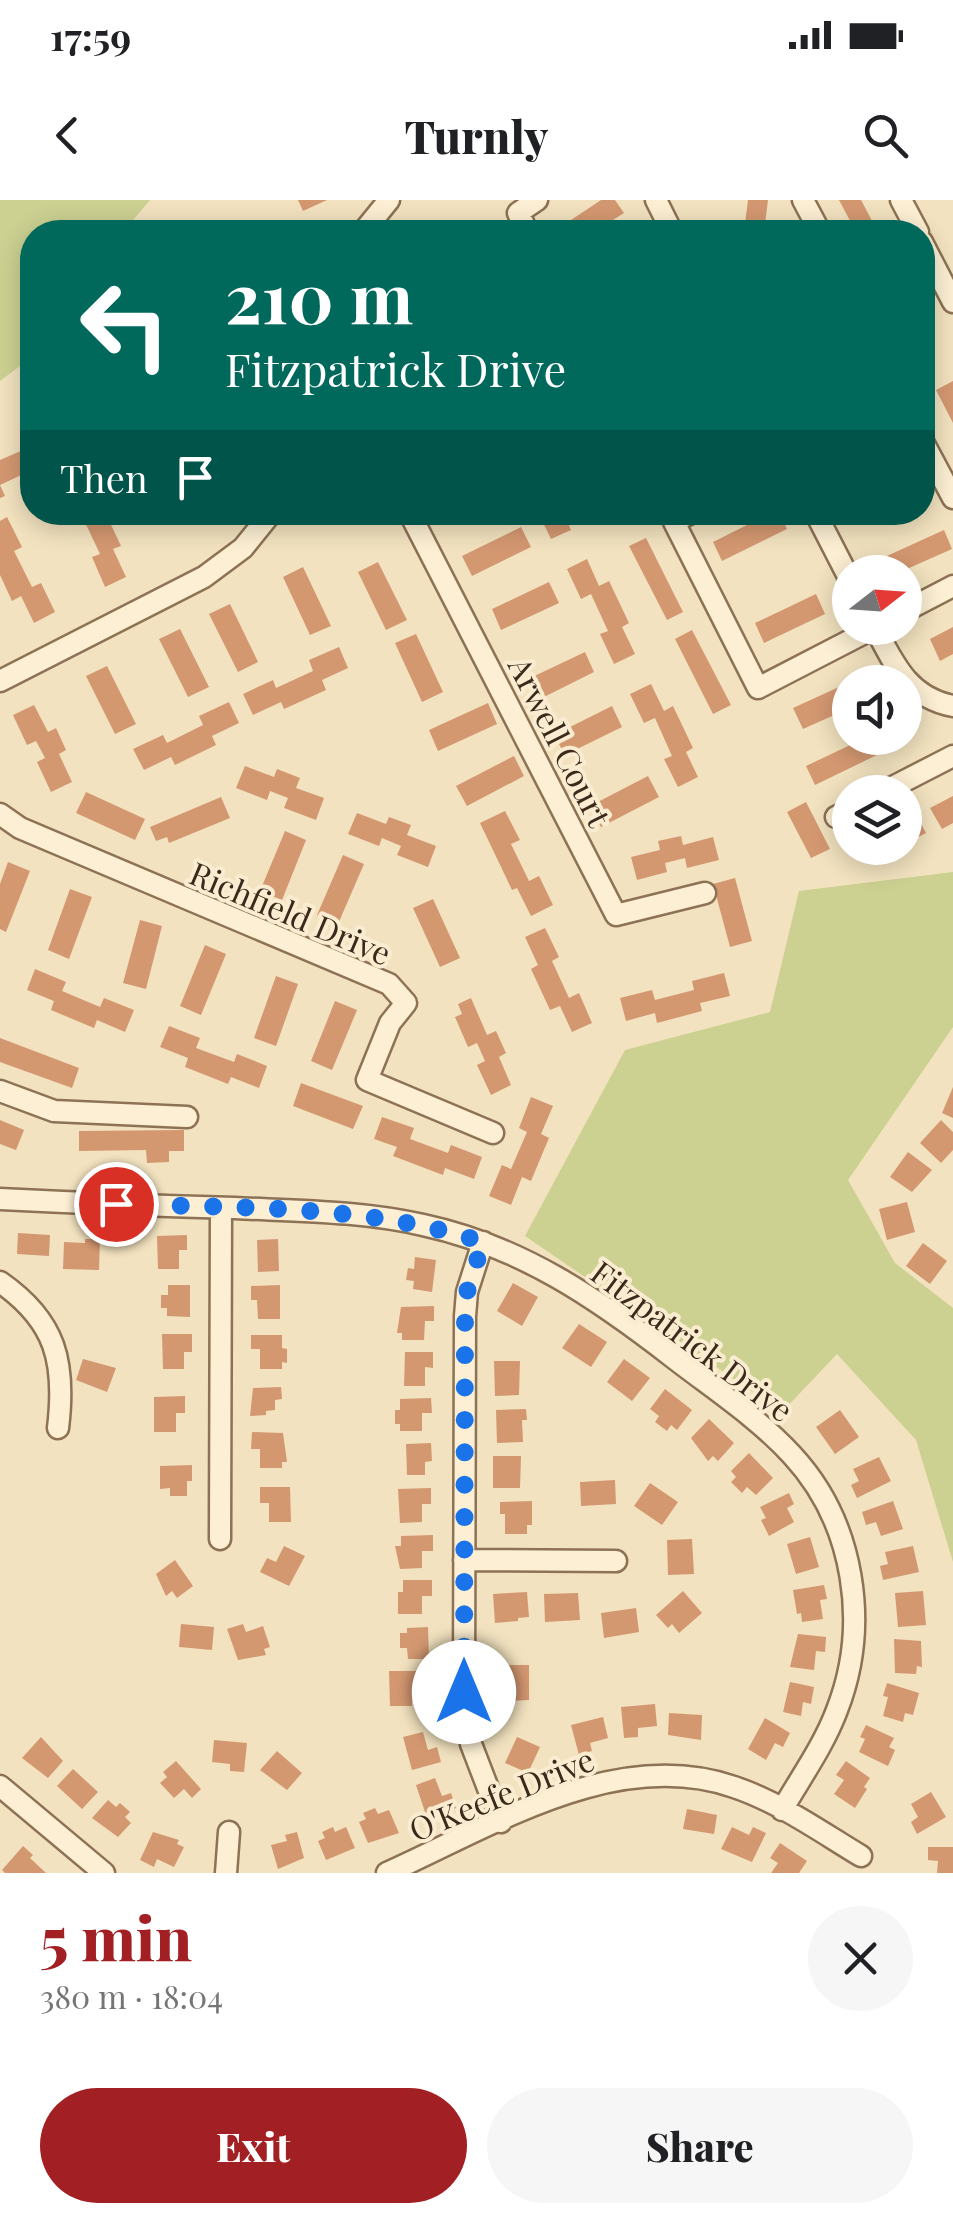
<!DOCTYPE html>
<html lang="en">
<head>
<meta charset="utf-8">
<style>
	:root { --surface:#fff; --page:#f6f6f6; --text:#202124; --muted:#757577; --accent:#a21f23 }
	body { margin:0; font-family:"Playfair Display",serif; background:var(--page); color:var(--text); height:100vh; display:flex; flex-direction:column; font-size:38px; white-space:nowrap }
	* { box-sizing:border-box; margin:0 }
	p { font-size:32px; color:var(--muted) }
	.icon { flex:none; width:55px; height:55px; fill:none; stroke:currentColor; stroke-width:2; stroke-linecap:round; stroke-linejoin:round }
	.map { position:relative; height:1673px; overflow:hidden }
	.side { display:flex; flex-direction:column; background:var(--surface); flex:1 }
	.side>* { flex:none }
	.hud { position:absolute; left:20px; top:20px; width:915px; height:305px; border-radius:40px; box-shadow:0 5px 25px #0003; background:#00695c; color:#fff; overflow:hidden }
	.needle { width:65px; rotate:73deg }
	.fabs { position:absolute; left:832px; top:355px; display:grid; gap:20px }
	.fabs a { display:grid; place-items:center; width:90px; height:90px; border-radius:50%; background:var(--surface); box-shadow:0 5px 25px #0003; font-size:50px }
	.pin { position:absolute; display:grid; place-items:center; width:85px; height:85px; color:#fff; margin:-42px; border:5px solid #fff; border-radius:50%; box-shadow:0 2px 10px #0007 }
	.me { position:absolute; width:110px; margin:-55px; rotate:0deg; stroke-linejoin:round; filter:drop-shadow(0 0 8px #0008) }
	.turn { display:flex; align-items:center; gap:35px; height:210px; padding:0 40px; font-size:45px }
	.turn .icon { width:130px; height:130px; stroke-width:2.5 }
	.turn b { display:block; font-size:70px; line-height:85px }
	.then { display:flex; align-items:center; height:95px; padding:0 40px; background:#0003; gap:20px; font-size:38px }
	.round { display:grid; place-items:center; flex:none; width:105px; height:105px; border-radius:52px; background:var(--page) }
	.headline { display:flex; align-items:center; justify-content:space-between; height:170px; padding:0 40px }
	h1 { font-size:60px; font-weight:800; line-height:75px; color:var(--accent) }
	.primary-button { display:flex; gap:20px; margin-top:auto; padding:20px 40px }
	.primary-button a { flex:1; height:115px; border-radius:60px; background:var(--accent); color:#fff; font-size:40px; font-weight:800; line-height:115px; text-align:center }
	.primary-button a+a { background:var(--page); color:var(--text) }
	.status { display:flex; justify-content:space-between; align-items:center; height:70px; padding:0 50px; background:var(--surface); direction:ltr }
	.status svg { height:28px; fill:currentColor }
	header { display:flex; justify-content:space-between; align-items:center; height:130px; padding:0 40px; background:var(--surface); font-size:45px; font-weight:800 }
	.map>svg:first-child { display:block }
	.green { fill:#ccd192 }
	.building { fill:#d49871 }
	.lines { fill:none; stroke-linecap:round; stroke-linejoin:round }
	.minor-casing { stroke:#8d7255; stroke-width:25 }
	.minor { stroke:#fcefd3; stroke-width:20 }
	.route { stroke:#1a73e8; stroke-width:18; stroke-dasharray:0 32.4 }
	.labels { text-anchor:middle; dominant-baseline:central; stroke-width:8; stroke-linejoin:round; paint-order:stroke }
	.street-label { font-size:32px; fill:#3b2a1b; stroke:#f9ecd0 }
</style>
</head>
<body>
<div class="status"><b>17:59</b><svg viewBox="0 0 49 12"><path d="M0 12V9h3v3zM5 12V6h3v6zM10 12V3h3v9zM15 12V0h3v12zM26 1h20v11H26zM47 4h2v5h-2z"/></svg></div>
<header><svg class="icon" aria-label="back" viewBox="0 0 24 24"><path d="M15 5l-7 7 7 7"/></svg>Turnly<svg class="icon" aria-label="search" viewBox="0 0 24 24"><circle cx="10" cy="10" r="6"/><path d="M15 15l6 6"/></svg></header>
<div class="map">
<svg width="953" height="1673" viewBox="0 0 953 1673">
	<rect width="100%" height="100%" fill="#f2e2bf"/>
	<path class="green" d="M0,0H150L123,32H32V157L0,181Z
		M953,672V827L848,980L895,1063L953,1108V1362L916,1240L837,1154L782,1212L525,1036L625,850L770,812L799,691Z"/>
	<path class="building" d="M298,0H327L303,11Z
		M601,0H615L624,13L594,32H553Z
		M748,0H768L764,32H744Z
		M839,0H861L878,32H856Z
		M953,181V223L936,190Z
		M30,247L32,270L0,285L5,296L0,298V260Z
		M68,312H105L121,346L113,349L126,377L105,387L92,357L100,354L82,316L72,321Z
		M538,312H563L571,330L551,339Z
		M773,312H779L787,329L722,361L713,342Z
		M7,317L22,347L14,351L32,387L41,383L55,412L34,423L21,396L12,401L0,375V321Z
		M521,327L531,347L472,376L462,356Z
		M944,330L952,349L900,372H884L878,360Z
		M646,338L683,412L667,420L629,346Z
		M587,359L599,386L609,381L629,423L622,427L635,454L614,464L600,434L608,431L591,394L581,399L567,369Z
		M378,362L407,420L386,430L358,372Z
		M303,367L331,426L310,435L283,377Z
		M549,382L559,403L501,430L492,409Z
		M816,394L825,414L764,443L755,423Z
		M230,404L258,462L238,472L209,414Z
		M953,427V454L940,461L930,439Z
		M180,429L209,487L188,497L159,439Z
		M692,430L731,505L713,514L675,439Z
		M416,434L443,492L422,502L395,443Z
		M339,447L348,468L322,480L326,490L284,509L281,502L253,515L243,494L273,480L276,488L313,471L309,460Z
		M585,452L594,472L536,501L526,480Z
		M107,466L136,524L115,534L86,476Z
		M850,482V508L803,529L793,508Z
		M651,484L664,511L673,506L693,548L686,552L698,577L678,587L664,559L672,556L655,518L644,523L630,494Z
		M229,502L239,523L212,536L216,545L175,565L171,557L144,570L133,549L163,535L167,543L203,525L199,516Z
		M488,503L497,524L438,551L429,530Z
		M34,505L48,532L56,528L66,550L59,554L72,582L51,592L37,562L45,558L36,541L27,545L13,515Z
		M612,506L622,527L565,555L554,535Z
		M865,538H912L815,585L806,566Z
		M514,556L524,576L467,606L456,586Z
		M245,566L274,577L277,569L300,578L296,588L324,598L316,620L284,608L288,598L270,591L267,600L236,588Z
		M648,576L659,597L601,627L590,606Z
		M86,592L145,619L135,640L76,613Z
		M953,596V623L942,629L930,608Z
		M221,597L230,618L169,643L167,637L156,641L150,627Z
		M806,602L830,649L811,658L787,612Z
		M505,611L520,640L511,644L529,681L539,676L553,705L531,716L517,688L512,690L480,623Z
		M357,613L386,624L389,617L411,625L407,635L436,646L428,667L397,655L401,646L382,638L379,646L348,634Z
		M917,616L926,633L905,644V622Z
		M285,631L306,640L282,700L260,691Z
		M681,636L683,645L713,637L719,660L687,668L685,658L665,663L667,672L637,680L631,657L660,650L658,641Z
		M343,655L364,664L338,724L317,715Z
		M8,662L30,671L6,732L0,729V684Z
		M735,678L752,741L730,747L713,684Z
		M70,689L92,697L69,759L48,750Z
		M433,699L460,758L440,767L413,708Z
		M140,720L162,726L146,789L123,783Z
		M545,728L559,757L552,761L569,798L579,793L592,823L572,832L560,806L550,810L531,769L538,765L525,737Z
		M205,745L226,754L201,815L180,806Z
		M35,769L66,782L62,791L100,807L104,798L134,810L125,832L97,820L94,828L51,810L54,801L27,790Z
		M724,773L730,796L700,803L702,811L657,823L655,813L626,821L620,798L652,790L655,800L694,790L692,781Z
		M276,776L298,784L276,846L254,838Z
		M471,798L487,835L496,831L506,853L499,857L511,885L491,895L477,865L485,861L477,843L468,847L455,817L462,814L458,804Z
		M335,801L357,810L332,870L311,861Z
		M169,826L200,838L196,848L234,862L237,854L267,866L259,888L231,877L228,884L185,867L188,858L160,847Z
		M0,838L79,868L72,888L0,862Z
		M301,883L363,906L353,929L293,906Z
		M953,887V918L942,913Z
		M531,897L553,906L541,934L549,938L531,981L522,977L511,1005L489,996L502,965L511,969L527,932L519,928Z
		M382,917L414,928L410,939L448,953L451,945L482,957L474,979L445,968L443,975L393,956L397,947L374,939Z
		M0,920L24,930L16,950L0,944Z
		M941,920L953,932V950L941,963L920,943Z
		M184,930V951H169V962L147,963L146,950L79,951V931Z
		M908,952L932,970L912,992L890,977Z
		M907,1002L915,1032L887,1040L879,1009Z
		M18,1033L50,1035L49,1056L17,1054Z
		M187,1035V1050H179V1069H158L157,1036Z
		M85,1039H100L99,1070L63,1069L64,1042L85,1043Z
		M278,1039L279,1071L258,1072L257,1040Z
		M923,1043L947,1061L930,1084L906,1066Z
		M415,1057L436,1060L432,1092L413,1089L414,1081L406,1080L408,1068L414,1069Z
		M513,1083L538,1097L522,1126L497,1111Z
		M168,1085H190V1117L167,1116V1108H161V1095H168Z
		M280,1085V1119H258L257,1100H251V1086Z
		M434,1106V1121H425L424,1140H402V1133H397L401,1107Z
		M579,1124L607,1142L591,1167L562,1148Z
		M162,1134H192V1152H184V1169H163Z
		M251,1135H282V1148L287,1149V1163L282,1162V1169H260V1149H251Z
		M405,1152H433V1168L425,1167V1186H404Z
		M83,1159L116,1168L107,1192L76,1180Z
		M624,1159L650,1178L632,1201L607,1182Z
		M494,1161H520L519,1195L495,1196Z
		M281,1187L282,1199L275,1200V1210L266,1211V1215L250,1216L253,1188Z
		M665,1189L692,1210L677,1230L671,1225L667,1231L655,1222L659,1216L650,1209Z
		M185,1196V1213H176V1232H154V1197Z
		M431,1198L432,1213H422V1231H400V1224H395V1210H400V1199Z
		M526,1209L527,1220H522L523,1242L497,1243L496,1210Z
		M840,1210L859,1237L835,1254L816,1227Z
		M709,1219L734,1243L718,1261L713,1256L708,1261L691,1238Z
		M252,1232L283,1233L287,1262H282V1268H260V1249H251Z
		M431,1243L432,1261L425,1262V1275H407L406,1244Z
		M749,1253L773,1278L756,1295L747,1287L742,1293L731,1282L736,1277L731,1271Z
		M493,1256H521L520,1288H493Z
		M879,1257L891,1281L857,1298L851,1285L859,1281L853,1269Z
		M192,1265V1281H187V1296H170V1288L160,1289V1266Z
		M615,1280L616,1304L581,1306L580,1282Z
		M650,1283L678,1302L662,1325L634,1306Z
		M260,1287H290L291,1322H269V1303H260Z
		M431,1288V1304H422V1322L400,1323L398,1289Z
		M789,1293L794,1304L787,1308L794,1322L769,1336L761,1320L766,1318L760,1307Z
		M532,1301V1325H527V1334H505V1314H500V1302Z
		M893,1301L903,1329L881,1336L876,1322L866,1325L862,1312Z
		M433,1335V1351H422V1368L400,1369L395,1346H401V1336Z
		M810,1337L819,1367L796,1374L787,1344Z
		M692,1339L694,1374L668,1375L667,1340Z
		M284,1346L305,1356L289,1386L260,1372L267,1358L276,1362Z
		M913,1346L919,1372L883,1380L880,1366L888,1364L885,1352Z
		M175,1360L193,1386L177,1398L172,1391L166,1396L156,1374Z
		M403,1380H432V1396H422V1414H398V1392H403Z
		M824,1385L827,1399L820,1400L823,1419L802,1422L801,1413L797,1414L793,1390Z
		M683,1391L702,1413L679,1433L672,1424L668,1428L656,1415Z
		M923,1391L926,1425L898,1427L895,1393Z
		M527,1392L529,1417L518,1418V1421L495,1423L493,1394Z
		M578,1393L580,1420L545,1422L544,1394Z
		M636,1408L639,1432L604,1438L601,1413Z
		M181,1424L214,1427L212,1450L179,1447Z
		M243,1424L246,1432L263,1426L270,1447L264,1449L266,1455L238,1460L227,1429Z
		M428,1427L429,1459H408L407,1448H400V1433H407V1428Z
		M798,1434L826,1437L825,1452L816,1451L814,1470L790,1467Z
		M894,1439L921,1441L922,1467L917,1466L916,1474L895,1473Z
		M498,1465H529V1500L507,1501V1482H498Z
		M389,1471H421V1488H412V1506H390Z
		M790,1482L814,1487L811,1504L803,1502L801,1516L783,1512Z
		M887,1483L919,1493L913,1515L905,1513L903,1522L883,1516L888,1497L883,1496Z
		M655,1504L657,1526L638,1528V1537L624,1538L621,1507Z
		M669,1513L702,1515L701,1540L668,1535Z
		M603,1517L608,1538L590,1543L592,1551L579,1555L571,1525Z
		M765,1518L790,1533L783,1547L775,1543L766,1560L748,1549Z
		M866,1525L894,1538L889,1547L895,1550L888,1566L859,1552L865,1539L860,1537Z
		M423,1532L428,1550L437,1547L441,1562L412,1570L403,1537Z
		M41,1537L63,1561L48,1578L22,1558Z
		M517,1537L540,1547L528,1573L505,1563Z
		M214,1540L247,1543L244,1572L230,1571V1564L212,1562Z
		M277,1551L302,1573L287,1590L260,1570Z
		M176,1561L201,1589L192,1598L184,1589L174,1598L160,1583L167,1577L163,1572Z
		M846,1561L870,1578L864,1587L867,1589L855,1608L834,1594L844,1580L836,1575Z
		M73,1569L98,1592L82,1609L57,1586Z
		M435,1578L442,1596L451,1593L456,1608L427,1618L416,1585Z
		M931,1592L946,1617L917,1634L911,1622L918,1617L911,1604Z
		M108,1600L116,1607L120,1603L130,1612L125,1617L131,1623L118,1637L92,1618Z
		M375,1608L378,1614L389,1610L399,1633L368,1643L359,1622L366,1619L363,1613Z
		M687,1609L717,1615L714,1634L683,1629Z
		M333,1627L335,1632L346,1627L355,1648L326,1660L318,1641L325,1638L322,1632Z
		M732,1627L749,1635L753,1627L766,1633L752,1662L721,1649Z
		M153,1632L179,1640L177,1644L184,1647L174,1667L157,1659L154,1667L140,1660Z
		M297,1632L304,1658L278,1669L271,1645L287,1641L285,1635Z
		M780,1643L807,1661L799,1673H771L778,1663L770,1658Z
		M23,1646L33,1655L30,1658L46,1673H5L2,1670Z
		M928,1647H953V1673H937L938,1661L928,1660Z"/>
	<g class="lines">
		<defs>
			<path id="minor" d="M656,0L672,32
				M803,0L820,32
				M901,0L918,32
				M363,32L389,0
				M528,32L518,13L537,0
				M922,42L953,102
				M922,240L953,298
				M409,312L616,715L705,693
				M693,312L674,322L758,488L874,428
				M815,312L850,380
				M905,411L953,386
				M875,428C894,464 909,498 953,506
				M0,481L204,377L243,348L272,312
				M883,592L953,556
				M0,614L20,628L389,784L406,803L390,823L367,880L493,933
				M836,617L850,610
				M0,891L54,911L187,917
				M0,999C78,1003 157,1006 235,1008C298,1011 362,1011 423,1025C521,1046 598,1099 675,1159C714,1189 758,1218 792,1255C855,1323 870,1425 837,1510C824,1545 801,1577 782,1610
				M483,1042L467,1092L465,1116L464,1492L471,1544L501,1622
				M0,1082C56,1121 66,1162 58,1228
				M220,1339L221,1008
				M464,1360L616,1361
				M0,1586L104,1673
				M226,1673L229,1632
				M387,1673C492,1626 616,1546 734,1587C779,1602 821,1632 861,1656"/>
		</defs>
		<use href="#minor" class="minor-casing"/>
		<use href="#minor" class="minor"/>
	</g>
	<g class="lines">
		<path class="route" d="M116,1004C239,1008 365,1004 483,1042L467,1092L465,1116L464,1492"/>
	</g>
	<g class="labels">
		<g class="street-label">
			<text transform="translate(561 541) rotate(63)">Arwell Court</text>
			<text transform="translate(291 712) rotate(23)">Richfield Drive</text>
			<text transform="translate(693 1140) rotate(37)">Fitzpatrick Drive</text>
			<text transform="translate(501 1593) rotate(-22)">O'Keefe Drive</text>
		</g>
	</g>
</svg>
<div class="fabs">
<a><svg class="needle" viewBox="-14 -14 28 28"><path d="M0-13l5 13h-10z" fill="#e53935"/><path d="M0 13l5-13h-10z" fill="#757577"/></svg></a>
<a><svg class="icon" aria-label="sound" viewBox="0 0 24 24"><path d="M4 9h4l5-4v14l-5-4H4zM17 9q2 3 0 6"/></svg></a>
<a><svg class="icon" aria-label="layers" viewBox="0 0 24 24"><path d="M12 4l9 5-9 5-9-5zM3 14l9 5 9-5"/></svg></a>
</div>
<div class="pin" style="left:116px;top:1004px;background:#d93025"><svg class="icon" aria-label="arrive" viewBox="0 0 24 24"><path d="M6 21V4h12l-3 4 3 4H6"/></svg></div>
<svg class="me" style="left:464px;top:1492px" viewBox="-20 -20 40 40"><circle r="19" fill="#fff"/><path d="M0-13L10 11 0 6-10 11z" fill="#1a73e8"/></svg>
<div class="hud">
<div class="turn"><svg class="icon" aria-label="left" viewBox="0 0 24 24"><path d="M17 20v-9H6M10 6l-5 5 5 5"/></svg><div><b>210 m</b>Fitzpatrick Drive</div></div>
<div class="then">Then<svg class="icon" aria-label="arrive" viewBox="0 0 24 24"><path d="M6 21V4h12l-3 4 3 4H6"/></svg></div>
</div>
</div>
<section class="side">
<div class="headline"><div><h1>5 min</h1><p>380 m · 18:04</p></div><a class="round"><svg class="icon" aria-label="close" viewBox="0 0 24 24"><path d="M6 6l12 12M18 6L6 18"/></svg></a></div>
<div class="primary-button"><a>Exit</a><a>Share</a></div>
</section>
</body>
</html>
